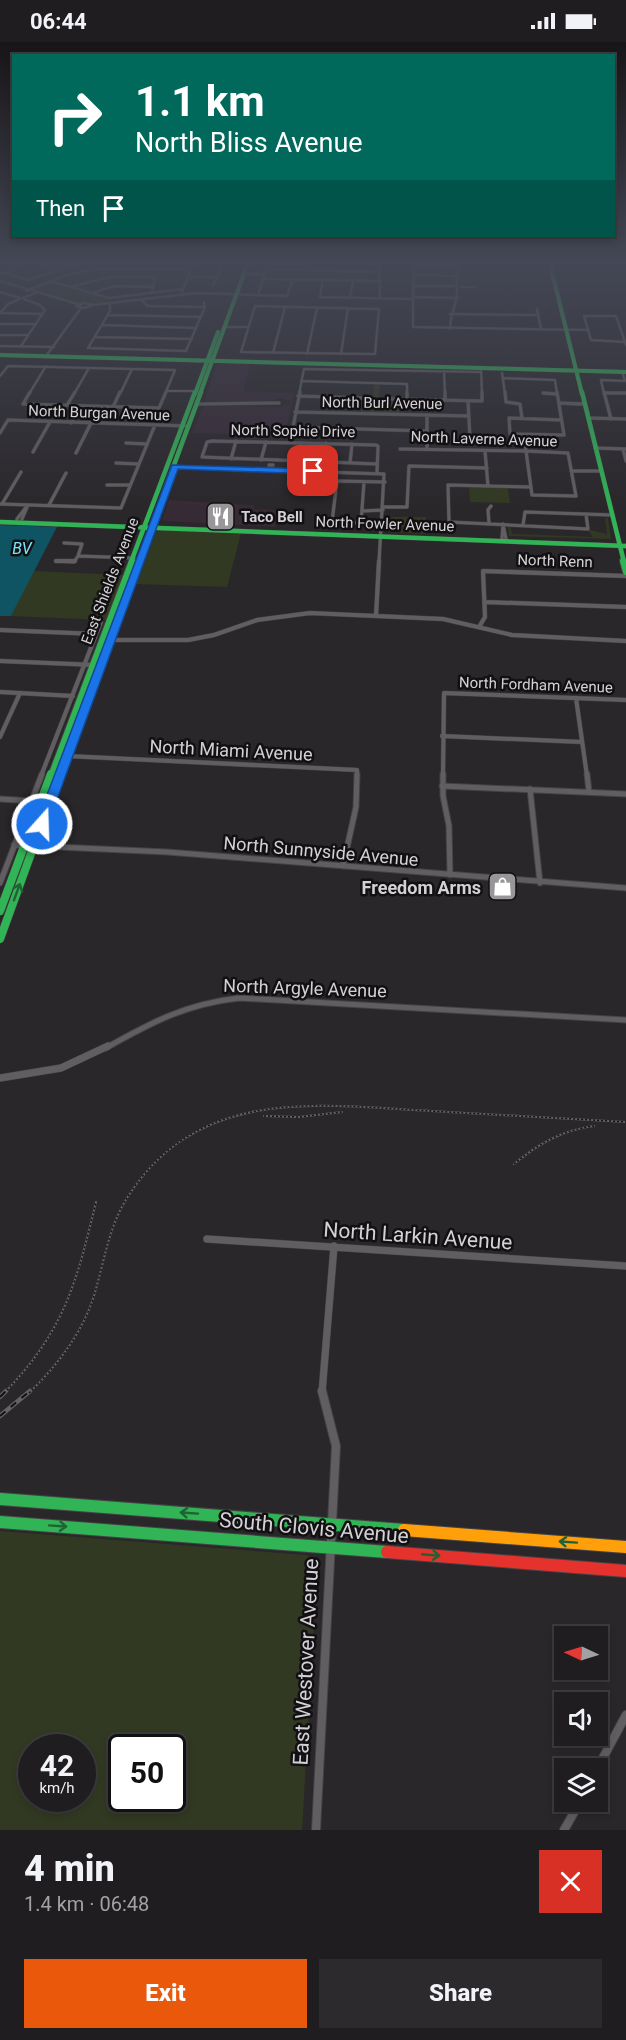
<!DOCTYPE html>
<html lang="en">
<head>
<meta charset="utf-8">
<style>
	:root { --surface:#201d20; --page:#2d2a2d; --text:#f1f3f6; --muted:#a2a2a5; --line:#3d3b3e; --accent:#ea580c }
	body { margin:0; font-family:Roboto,sans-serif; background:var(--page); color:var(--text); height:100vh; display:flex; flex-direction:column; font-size:22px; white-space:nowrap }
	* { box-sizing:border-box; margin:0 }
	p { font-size:20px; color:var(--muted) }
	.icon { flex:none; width:33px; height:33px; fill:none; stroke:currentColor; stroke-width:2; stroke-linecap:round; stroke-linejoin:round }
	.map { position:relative; height:1788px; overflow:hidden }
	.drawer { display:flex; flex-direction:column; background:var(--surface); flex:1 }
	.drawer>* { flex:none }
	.top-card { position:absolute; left:12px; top:12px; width:603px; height:183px; border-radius:0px; box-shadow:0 3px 9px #0003,0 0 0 2px var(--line); background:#00695c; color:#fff; overflow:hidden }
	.needle { width:39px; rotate:274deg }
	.tools { position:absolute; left:554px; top:1584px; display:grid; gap:12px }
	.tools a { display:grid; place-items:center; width:54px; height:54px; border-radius:0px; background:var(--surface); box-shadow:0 3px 9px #0003,0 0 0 2px var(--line); font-size:30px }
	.speed { position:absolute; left:18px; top:1692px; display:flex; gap:12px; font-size:30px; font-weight:700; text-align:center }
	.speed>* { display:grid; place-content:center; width:78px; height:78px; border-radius:50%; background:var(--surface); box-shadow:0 3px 9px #0003,0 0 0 2px var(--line); line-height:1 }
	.speed small { font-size:15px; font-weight:400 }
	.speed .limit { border:3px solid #111; border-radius:9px; background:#fff; color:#111 }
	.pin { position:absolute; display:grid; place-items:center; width:51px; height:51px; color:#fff; margin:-26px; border-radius:12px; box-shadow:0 3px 9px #0006 }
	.me { position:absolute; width:66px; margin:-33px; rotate:20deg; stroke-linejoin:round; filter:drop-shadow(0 0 4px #0008) }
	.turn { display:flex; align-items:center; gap:21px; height:126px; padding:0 24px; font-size:27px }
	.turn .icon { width:78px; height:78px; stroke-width:2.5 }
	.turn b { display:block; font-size:42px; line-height:51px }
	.then { display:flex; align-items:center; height:57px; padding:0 24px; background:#0003; gap:12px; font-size:22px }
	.round { display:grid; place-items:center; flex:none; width:63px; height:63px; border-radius:0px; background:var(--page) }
	.overview { display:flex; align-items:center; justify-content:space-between; height:102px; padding:0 24px }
	h1 { font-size:36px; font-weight:800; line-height:45px }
	.button { display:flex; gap:12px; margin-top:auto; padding:12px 24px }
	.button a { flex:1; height:69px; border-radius:0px; background:var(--accent); color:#fff; font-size:24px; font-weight:800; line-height:69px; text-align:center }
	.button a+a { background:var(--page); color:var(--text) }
	.status { display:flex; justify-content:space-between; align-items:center; height:42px; padding:0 30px; background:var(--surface); direction:ltr }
	.status svg { height:16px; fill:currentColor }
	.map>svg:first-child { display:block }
	.commercial { fill:#362a35 }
	.green { fill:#313922; fill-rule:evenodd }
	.water { fill:#0e5463 }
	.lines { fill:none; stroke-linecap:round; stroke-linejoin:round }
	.street-far5-casing { stroke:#454245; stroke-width:3 }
	.street-far4-casing { stroke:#454245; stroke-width:4 }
	.street-far3-casing { stroke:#454245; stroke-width:5 }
	.street-far2-casing { stroke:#454245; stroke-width:7 }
	.street-far1-casing { stroke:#454245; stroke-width:8 }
	.street-casing { stroke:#454245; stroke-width:10 }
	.fast-far4-casing { stroke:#454245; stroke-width:4.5 }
	.fast-far3-casing { stroke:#454245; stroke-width:5 }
	.fast-far2-casing { stroke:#454245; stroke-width:8 }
	.fast-far1-casing { stroke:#454245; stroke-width:9 }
	.fast-casing { stroke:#454245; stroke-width:14 }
	.slow-far1-casing { stroke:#454245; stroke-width:4.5 }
	.slow-casing { stroke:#454245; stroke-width:14 }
	.jam-casing { stroke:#454245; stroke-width:14 }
	.street-far5 { stroke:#615e61; stroke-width:2 }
	.street-far4 { stroke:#615e61; stroke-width:3 }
	.street-far3 { stroke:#615e61; stroke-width:4 }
	.street-far2 { stroke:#615e61; stroke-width:5 }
	.street-far1 { stroke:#615e61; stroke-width:7 }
	.street { stroke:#615e61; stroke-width:8 }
	.fast-far4 { stroke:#30b455; stroke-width:4 }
	.fast-far3 { stroke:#30b455; stroke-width:4.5 }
	.fast-far2 { stroke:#30b455; stroke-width:6 }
	.fast-far1 { stroke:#30b455; stroke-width:8 }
	.fast { stroke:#30b455; stroke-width:12 }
	.slow-far1 { stroke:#ff9f0a; stroke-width:4 }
	.slow { stroke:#ff9f0a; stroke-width:12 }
	.jam { stroke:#e5322d; stroke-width:12 }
	.rail-far1-casing { stroke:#656265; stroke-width:2 }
	.rail-casing { stroke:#656265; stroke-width:4.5 }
	.rail-far1 { stroke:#121012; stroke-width:1.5; stroke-dasharray:2; stroke-linecap:butt }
	.rail { stroke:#121012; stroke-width:2; stroke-dasharray:7; stroke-linecap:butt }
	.oneway { stroke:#216234 }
	.route { fill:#1a73e8; stroke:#114b97; stroke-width:1.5 }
	.labels { text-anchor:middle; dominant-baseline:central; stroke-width:5; stroke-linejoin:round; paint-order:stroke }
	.far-street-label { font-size:15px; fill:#d4d1d5; stroke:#121012 }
	.far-poi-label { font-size:15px; font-weight:bold; fill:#d4d1d5; stroke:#121012; text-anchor:start }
	.far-water-label { font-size:16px; font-style:italic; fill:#7ce3fd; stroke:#121012 }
	.street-label { font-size:18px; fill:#d4d1d5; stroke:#121012 }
	.poi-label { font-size:18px; font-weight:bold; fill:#d4d1d5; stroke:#121012; text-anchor:end }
	.near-street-label { font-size:21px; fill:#d4d1d5; stroke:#121012 }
</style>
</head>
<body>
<div class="status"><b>06:44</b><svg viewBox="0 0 49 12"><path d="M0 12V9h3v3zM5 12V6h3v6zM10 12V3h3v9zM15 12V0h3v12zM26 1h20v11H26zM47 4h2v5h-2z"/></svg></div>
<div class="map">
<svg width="626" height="1788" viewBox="0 0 626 1788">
	<rect width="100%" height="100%" fill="#2a272a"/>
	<path class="commercial" d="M217,322H251L243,349L294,351L285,394L192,391L204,363L279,365L290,362V359L280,356L261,361L204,359Z
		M169,458L254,463V467L279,468L275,485L165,479L162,478Z"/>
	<path class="green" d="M52,241C68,245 107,251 116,262L76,261L33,247Z
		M374,342H380L379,355L388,360L400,358L399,371L361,370L363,358L373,354Z
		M469,445L508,446L510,461L470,460Z
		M590,474L608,476L611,497L509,494L508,485L510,483L512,492L593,495L588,489L590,488L607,492L605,476Z
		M388,475H426V492L388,490Z
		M162,488L241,491L227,545L136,542L156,490Z
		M32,529L123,533L106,578L11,574Z
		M0,1489L306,1513L314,1517L317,1530L302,1788H0ZM32,1706H82V1756H32ZM122,1706H172V1756H122Z"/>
	<path class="water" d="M0,483L57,485L11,574H0Z"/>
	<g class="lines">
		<defs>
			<path id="street-far5" d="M200,218L224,220L213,244
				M379,222L380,256
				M41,224L52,218
				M266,227L380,230
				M0,230L28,238L75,223L82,218
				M8,232L23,218
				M245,232H265
				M414,233L457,234
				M187,235H217
				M263,237L381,239
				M323,238L320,255L411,257
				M0,239L78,262
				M50,239L109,256L182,247
				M74,244L110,235H155L152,251
				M414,244H454
				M461,245H474
				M26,249L67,233L97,227H191
				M0,250L20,256
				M95,250L115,244L152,245
				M182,250L195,218
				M258,253L267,225L272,220
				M350,255L353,239
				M413,255L458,256
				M23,256L36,251
				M413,256L414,223L456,224L457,243
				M413,258V285L588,288
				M142,259L148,264L205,265
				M84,261L93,263L85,266L76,264Z
				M93,263L197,251L287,254L293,237
				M110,263V269L88,306L186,309L205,265L204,260
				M255,264L379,267L375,312L241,310Z
				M537,267L541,287
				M0,271L8,262L20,257
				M1,271L43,272
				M450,272L538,273
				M108,273L201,275
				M584,274H616L625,300L591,298Z
				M0,282H36
				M102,283L196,286
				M225,285H248
				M450,287C450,271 458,262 457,246
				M0,293H28
				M95,295L192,297
				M625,300L626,303
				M0,304L54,305
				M21,304L45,268L40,263L24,257
				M273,311L285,265
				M307,312L317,266
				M341,312L348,266
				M46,314L81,266
				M481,326L482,352
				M444,329L445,352
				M502,331L505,352
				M0,334L8,324L175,328L165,352
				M503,336L555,338L557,352
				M301,339L407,342V352
				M166,349H196
				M543,351L551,352
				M605,351H626
				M29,352L46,324
				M74,352L89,326
				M120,352L132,327
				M299,352L304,327L481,330
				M604,352L601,338L625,339L622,329"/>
			<path id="street-far4" d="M300,350L293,385L427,389
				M407,350V357
				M445,350V358
				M505,350L506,360L520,362L522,376
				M557,350L564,393L510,392L509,376L561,378
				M604,350L611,377
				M543,351L557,352
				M605,351H626
				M298,354L364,356
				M391,357L482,359V350
				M468,359L470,396
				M23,362L159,366L166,350
				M23,362L30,350
				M197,362L279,361
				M578,362L560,361L585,362
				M67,363L75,350
				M113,365L120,350
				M295,370L469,374
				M427,373V407
				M588,376L626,377
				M71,381L80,364
				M0,391L8,378L189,384
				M126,401L147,402
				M525,402L526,409
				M595,406L626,407
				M400,407L526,409
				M623,407L626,419
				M485,409L488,444
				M526,409L568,411L576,454L532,453Z
				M33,410L50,380
				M76,411L91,381
				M231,417L236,399
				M261,418L266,400
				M296,419L300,401
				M323,420L326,401
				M116,421L139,422
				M350,421L352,402
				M377,422L202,415L207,400L212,399L376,403L378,404L377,431
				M269,423H273
				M175,425L384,432L379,520
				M571,429H601
				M364,440L361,481L332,480L337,439L385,440
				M107,443H130
				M531,445L448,443L449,480L588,487L586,472
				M0,462L121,466L155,383
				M2,462L21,430
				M49,463L66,431
				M384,465H407L409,424L487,426
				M362,469L383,468
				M17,477L27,464
				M22,477L28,463
				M489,481L488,468L491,464
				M503,482L506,497
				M523,483L525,470L612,473
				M502,497L503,482
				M64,501L82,502L78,514
				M56,519L74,520L78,514L134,516"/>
			<path id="street-far3" d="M56,519H75
				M485,560L626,565
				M376,574L379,519
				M479,585L485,575L483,529L626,534
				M0,588L96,592
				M109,598H188L214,593L257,578L310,571L443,577L512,593L626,599
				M0,619L96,623
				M0,650L73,654
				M576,656L587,734
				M442,694L582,700
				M0,695L20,651
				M67,714L357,728V734
				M41,734L101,580
				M443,734L444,651L626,658"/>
			<path id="street-far2" d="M443,732V754L449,784L450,833
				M587,732L589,750
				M442,744L626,752
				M530,747L540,841
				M0,757L33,759
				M14,803L167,810L626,846
				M343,824L356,765L357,732
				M0,841L42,732
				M106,1006C152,980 186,962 239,956L626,978"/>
			<path id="street-far1" d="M0,1036L61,1026L108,1004
				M207,1197L626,1224
				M322,1351L334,1204"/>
			<path id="street" d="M597,1727L626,1673
				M316,1788L336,1404L322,1349
				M564,1788L580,1760"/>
			<path id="fast-far4" d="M549,218L582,352
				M0,313L626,330
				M195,352L218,290
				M200,352L249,218"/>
			<path id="fast-far3" d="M582,350L624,520
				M0,480L626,504
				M131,520L195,350
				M138,520L201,350"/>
			<path id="fast-far2" d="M623,519L626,530
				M51,734L132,519
				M60,734L139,519"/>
			<path id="fast-far1" d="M0,869L51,732
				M0,897L60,732"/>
			<path id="fast" d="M0,1457L404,1488
				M0,1480L387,1510"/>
			<path id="slow-far1" d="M554,218L626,220"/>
			<path id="slow" d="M404,1488L626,1505"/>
			<path id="jam" d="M387,1510L626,1529"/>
		</defs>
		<use href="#street-far5" class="street-far5-casing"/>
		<use href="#street-far4" class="street-far4-casing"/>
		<use href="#street-far3" class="street-far3-casing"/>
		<use href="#street-far2" class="street-far2-casing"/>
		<use href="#street-far1" class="street-far1-casing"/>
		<use href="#street" class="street-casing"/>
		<use href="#fast-far4" class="fast-far4-casing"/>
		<use href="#fast-far3" class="fast-far3-casing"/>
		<use href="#fast-far2" class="fast-far2-casing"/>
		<use href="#fast-far1" class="fast-far1-casing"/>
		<use href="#fast" class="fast-casing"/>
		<use href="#slow-far1" class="slow-far1-casing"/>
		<use href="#slow" class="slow-casing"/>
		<use href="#jam" class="jam-casing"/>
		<use href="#street-far5" class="street-far5"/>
		<use href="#street-far4" class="street-far4"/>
		<use href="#street-far3" class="street-far3"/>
		<use href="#street-far2" class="street-far2"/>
		<use href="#street-far1" class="street-far1"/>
		<use href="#street" class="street"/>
		<use href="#fast-far4" class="fast-far4"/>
		<use href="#fast-far3" class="fast-far3"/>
		<use href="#fast-far2" class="fast-far2"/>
		<use href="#fast-far1" class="fast-far1"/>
		<use href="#fast" class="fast"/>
		<use href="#slow-far1" class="slow-far1"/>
		<use href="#slow" class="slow"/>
		<use href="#jam" class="jam"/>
		<defs>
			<path id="rail-far1" d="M264,1074L299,1075L342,1070
				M514,1122C538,1102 562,1088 594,1084
				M4,1351C64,1291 77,1239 96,1160
				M29,1351C57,1324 82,1292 94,1254C104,1221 108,1186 127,1156C198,1043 318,1063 431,1069C496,1073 561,1076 626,1080"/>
			<path id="rail" d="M0,1355L6,1349
				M0,1374L30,1349"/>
		</defs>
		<use href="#rail-far1" class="rail-far1-casing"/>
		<use href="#rail" class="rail-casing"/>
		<use href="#rail-far1" class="rail-far1"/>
		<use href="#rail" class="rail"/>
	</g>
	<defs><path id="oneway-shaft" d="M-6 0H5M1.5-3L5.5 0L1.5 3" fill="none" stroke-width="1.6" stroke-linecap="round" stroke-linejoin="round" transform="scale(1.5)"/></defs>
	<g class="oneway">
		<use href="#oneway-shaft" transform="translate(17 850) rotate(-70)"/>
		<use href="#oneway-shaft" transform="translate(189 1471) rotate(-176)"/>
		<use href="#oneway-shaft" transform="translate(58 1484) rotate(4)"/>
		<use href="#oneway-shaft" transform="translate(568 1500) rotate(-176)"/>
		<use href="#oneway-shaft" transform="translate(431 1513) rotate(5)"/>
	</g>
	<linearGradient id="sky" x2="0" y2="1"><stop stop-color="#171517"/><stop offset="0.47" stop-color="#444755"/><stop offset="1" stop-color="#444755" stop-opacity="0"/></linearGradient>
	<rect width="626" height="468" fill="url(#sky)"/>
	<path class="route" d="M172,423L313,427L317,429L313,432L178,427L48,782L47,784H38L36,782Z"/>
	<defs>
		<symbol id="restaurant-square" viewBox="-11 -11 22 22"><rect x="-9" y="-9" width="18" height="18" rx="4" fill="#989699" stroke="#121012"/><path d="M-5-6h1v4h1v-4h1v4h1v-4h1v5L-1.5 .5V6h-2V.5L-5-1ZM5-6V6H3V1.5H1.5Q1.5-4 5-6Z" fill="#fff"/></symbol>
		<symbol id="shop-square" viewBox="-11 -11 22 22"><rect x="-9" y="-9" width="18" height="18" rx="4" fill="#989699" stroke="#121012"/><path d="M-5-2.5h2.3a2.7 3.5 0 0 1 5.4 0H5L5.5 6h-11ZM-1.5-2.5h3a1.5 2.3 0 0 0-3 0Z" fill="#fff"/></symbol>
	</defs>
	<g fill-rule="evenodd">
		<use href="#restaurant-square" x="204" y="458" width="33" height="33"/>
		<use href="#shop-square" x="486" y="828" width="33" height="33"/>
	</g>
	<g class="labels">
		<g class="far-street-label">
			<text transform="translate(382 361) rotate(1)">North Burl Avenue</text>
			<text transform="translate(99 371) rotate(2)">North Burgan Avenue</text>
			<text transform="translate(293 389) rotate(1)">North Sophie Drive</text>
			<text transform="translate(484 397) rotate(2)">North Laverne Avenue</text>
			<text transform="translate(385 482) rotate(2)">North Fowler Avenue</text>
			<text transform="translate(555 519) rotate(2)">North Renn</text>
			<text transform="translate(110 539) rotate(-69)">East Shields Avenue</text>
			<text transform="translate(536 643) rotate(2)">North Fordham Avenue</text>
		</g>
		<g class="far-poi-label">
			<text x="241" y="475">Taco Bell</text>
		</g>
		<g class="far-water-label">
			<text x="22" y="506">BV</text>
		</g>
		<g class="street-label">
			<text transform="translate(231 708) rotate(3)">North Miami Avenue</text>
			<text transform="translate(321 809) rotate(5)">North Sunnyside Avenue</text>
			<text transform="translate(305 946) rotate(2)">North Argyle Avenue</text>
		</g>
		<g class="poi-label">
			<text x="481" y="845">Freedom Arms</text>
		</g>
		<g class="near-street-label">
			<text transform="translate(418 1194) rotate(4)">North Larkin Avenue</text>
			<text transform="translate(314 1486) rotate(5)">South Clovis Avenue</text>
			<text transform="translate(306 1620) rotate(-87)">East Westover Avenue</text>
		</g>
	</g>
</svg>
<div class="tools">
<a><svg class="needle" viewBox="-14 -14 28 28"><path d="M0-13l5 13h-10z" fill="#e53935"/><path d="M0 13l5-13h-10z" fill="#a2a2a5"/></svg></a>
<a><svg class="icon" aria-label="sound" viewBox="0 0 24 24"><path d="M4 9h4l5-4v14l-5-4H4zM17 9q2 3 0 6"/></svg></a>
<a><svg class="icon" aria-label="layers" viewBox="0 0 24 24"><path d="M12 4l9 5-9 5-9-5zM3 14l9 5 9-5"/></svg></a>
</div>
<div class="speed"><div>42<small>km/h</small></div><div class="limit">50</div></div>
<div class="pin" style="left:313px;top:429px;background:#d93025"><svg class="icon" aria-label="arrive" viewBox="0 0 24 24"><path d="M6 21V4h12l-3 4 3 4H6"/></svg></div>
<svg class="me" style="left:42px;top:782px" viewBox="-20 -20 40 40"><circle r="17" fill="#1a73e8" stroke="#fff" stroke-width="3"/><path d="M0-11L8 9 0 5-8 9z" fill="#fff"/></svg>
<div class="top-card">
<div class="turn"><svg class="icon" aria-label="right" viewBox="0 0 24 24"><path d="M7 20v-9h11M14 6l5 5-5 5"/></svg><div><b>1.1 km</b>North Bliss Avenue</div></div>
<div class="then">Then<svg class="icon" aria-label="arrive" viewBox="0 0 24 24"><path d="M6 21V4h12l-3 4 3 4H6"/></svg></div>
</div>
</div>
<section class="drawer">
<div class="overview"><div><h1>4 min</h1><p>1.4 km · 06:48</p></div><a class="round" style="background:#d93025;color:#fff"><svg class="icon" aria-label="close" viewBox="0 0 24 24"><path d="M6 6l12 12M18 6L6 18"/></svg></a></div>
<div class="button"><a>Exit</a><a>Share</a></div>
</section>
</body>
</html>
